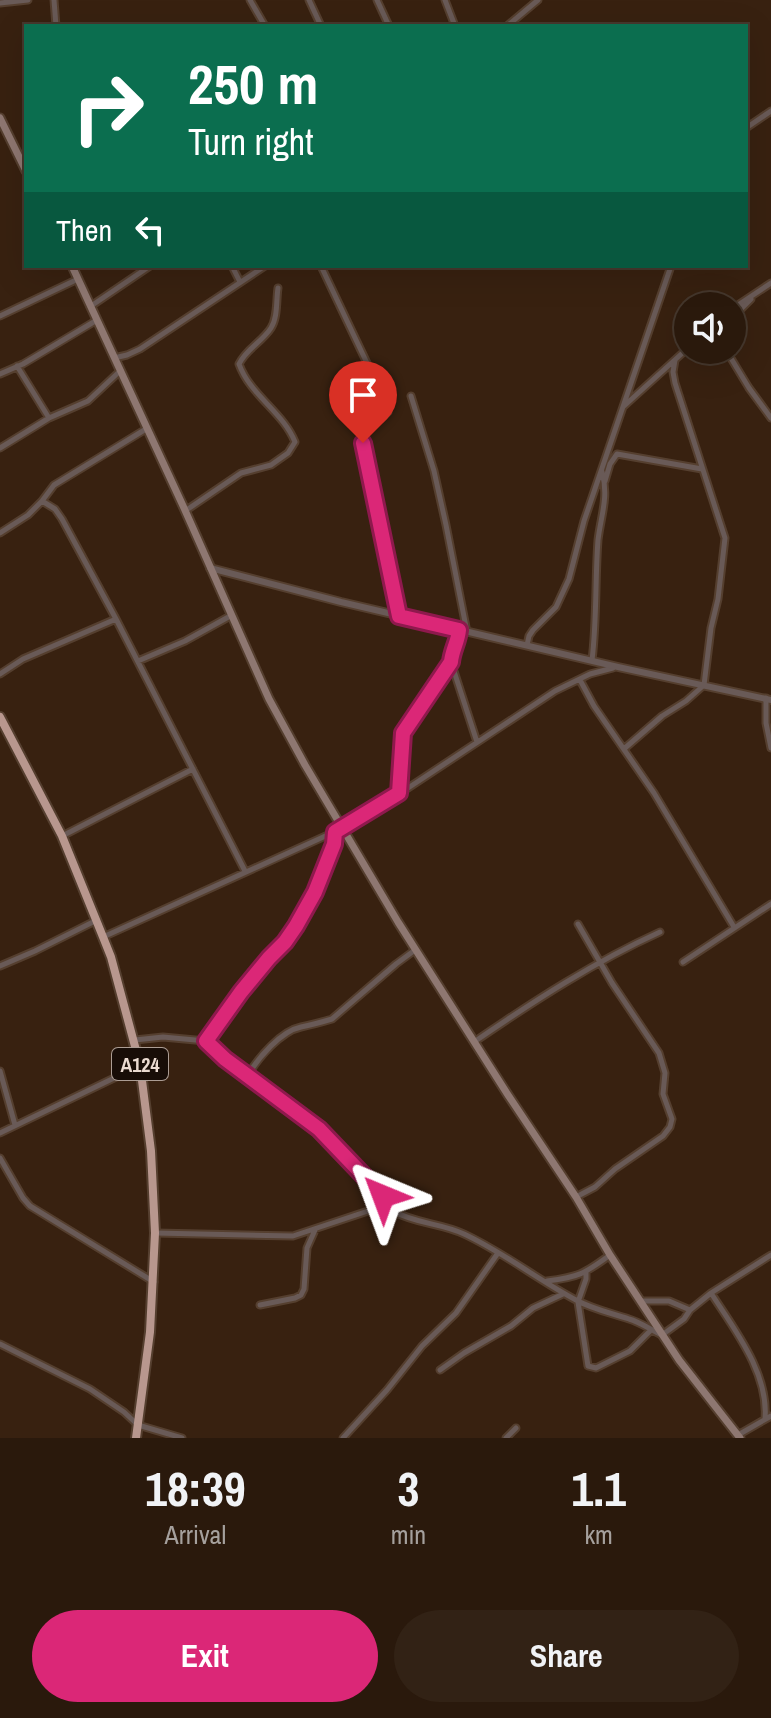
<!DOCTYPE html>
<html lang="en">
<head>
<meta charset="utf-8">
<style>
	:root { --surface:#2a190c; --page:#322215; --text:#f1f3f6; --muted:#a5a09d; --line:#46382d; --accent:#db2777 }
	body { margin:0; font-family:"Archivo Narrow",sans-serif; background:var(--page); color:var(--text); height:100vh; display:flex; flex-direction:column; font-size:30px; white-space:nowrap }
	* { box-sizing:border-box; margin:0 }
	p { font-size:26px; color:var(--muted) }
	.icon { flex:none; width:44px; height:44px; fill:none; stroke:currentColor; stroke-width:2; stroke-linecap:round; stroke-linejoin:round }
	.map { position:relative; height:1438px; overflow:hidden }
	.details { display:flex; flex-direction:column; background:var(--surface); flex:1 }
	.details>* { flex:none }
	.hud { position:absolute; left:24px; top:24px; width:724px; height:244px; border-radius:0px; box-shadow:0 8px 32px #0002,0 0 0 2px var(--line); background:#0b6e4f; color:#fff; overflow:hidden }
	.tools { position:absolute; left:674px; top:292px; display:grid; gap:16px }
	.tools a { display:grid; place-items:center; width:72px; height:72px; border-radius:50%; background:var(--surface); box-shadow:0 8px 32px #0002,0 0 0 2px var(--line); font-size:40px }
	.pin { position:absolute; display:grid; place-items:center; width:68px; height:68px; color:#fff; margin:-82px -34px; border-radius:50% 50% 50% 0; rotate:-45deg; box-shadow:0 0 8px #0007 }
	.pin .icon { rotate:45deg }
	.me { position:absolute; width:88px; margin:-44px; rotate:316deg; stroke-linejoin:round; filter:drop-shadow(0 0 6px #0008) }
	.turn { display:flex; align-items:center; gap:28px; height:168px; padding:0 32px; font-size:36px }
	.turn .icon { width:104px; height:104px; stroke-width:2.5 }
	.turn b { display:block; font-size:56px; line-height:68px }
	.then { display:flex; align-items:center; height:76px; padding:0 32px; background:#0003; gap:16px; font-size:30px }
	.eta { display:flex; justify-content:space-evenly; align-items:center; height:136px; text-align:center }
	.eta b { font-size:48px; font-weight:800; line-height:56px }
	.primary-button { display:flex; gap:16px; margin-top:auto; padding:16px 32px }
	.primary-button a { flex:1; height:92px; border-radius:48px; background:var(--accent); color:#fff; font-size:32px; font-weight:800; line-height:92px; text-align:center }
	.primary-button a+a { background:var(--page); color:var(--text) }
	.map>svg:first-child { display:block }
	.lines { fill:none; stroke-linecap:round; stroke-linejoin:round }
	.minor-casing { stroke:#553f2f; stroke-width:9 }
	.tertiary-casing { stroke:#553f2f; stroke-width:10 }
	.secondary-casing { stroke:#553f2f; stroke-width:11 }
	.trunk-casing { stroke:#553f2f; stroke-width:12 }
	.minor { stroke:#695a57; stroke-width:5 }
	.tertiary { stroke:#695a57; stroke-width:6 }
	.secondary { stroke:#8e7771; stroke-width:7 }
	.trunk { stroke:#b8978e; stroke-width:8 }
	.route-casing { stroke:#8e194d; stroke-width:20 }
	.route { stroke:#db2777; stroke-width:14 }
	.labels { text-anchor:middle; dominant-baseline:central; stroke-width:8; stroke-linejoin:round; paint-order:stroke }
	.shield { fill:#180d07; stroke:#ac9d94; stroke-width:2 }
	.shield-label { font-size:20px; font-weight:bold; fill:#ebdbd1 }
</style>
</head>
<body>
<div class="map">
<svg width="771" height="1438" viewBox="0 0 771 1438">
	<rect width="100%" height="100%" fill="#382110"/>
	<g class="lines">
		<defs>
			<path id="minor" d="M54,0L56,26
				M250,0L265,26
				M309,0L321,26
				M377,0L389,26
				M445,0L455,26
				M0,3L28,0
				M507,26L538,0
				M746,128L771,111
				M232,266L240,282
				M321,266L384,399L388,412L365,433L363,443L399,616
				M91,306L150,266
				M732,309L771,283
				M0,316L78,279
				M732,318L751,299
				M726,350L749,388L771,418
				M114,358L127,355L140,349L265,266
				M17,366L49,418
				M0,374L23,364L97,320
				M411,396L434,471L446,525L467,632
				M624,406L688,348
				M0,448L49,418L88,401L120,371
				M605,481L610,464L617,454L702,469
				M42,501L55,509L62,519L116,619L245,871
				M185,511L241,473L271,465L288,453L295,442C283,412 250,395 239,364C246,349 262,342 271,328C278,317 276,301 278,288
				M0,533L28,515L42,501L54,485L146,429
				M459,630C458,642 452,650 451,662L477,742
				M527,645L529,636L533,630L556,607L569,579L584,521L671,266
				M592,660C597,620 595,580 598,540C601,515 609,497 602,472
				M138,661L185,641L232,615
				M0,674L23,659L116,619
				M580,680L594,706L654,793L734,927
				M766,698V723L771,748
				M625,748L662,716L686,701L704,685L711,628L718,599L725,538L675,383L673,372L675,360
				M399,793L403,733L451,662
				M62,836L193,769
				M103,937L343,828L405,790L555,691L590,674L613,668
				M683,962L771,904
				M0,966L35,951L97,920
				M135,1040L163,1037L206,1041L241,992L269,958L285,942L296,926L315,892L334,844L335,832
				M474,1042C534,1001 594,962 660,932
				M0,1071L15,1125
				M248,1075C258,1058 281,1031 301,1027C311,1025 322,1022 332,1019L396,964L415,950
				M0,1133L139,1066
				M0,1158L23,1198L30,1206L154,1282
				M576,1197L595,1187L615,1169L663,1136L670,1127L672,1119L663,1094L665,1073L659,1053L612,983L578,924
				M393,1211C416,1224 441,1223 464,1234C503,1252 538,1280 576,1300C592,1309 611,1313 629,1319C640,1322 651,1330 662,1335L684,1319L690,1310L711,1293L771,1255
				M156,1233L293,1236L371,1210L393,1211L383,1196L319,1129L225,1059L206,1041
				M586,1272V1279L578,1302L588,1366L596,1368L630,1351L651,1330
				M547,1281C579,1277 584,1274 610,1255
				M711,1293C734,1329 769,1373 765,1419
				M641,1301H669L690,1310
				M260,1305L295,1298L301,1295L304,1289L307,1248L315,1230
				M0,1344L90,1389L124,1412L138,1425L182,1438
				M440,1370L464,1353L511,1326L533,1308L563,1294
				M738,1435L771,1416
				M343,1438L387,1390L422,1346L456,1313L498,1253
				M506,1438L516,1428"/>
			<path id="tertiary" d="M210,568L341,602L618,667L771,700"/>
			<path id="secondary" d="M0,118L26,171
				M72,266L184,508L269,699L305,765L398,922L508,1095L576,1197L610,1255L679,1360L740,1438"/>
			<path id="trunk" d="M0,717L62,836L103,937L111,957L140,1065L151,1151L155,1233L150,1332L136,1438"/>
		</defs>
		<use href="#minor" class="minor-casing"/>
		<use href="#tertiary" class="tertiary-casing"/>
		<use href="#secondary" class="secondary-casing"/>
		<use href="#trunk" class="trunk-casing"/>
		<use href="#minor" class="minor"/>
		<use href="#tertiary" class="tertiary"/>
		<use href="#secondary" class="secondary"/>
		<use href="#trunk" class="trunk"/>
	</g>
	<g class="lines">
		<defs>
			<path id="route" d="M363,443L399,616L459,630C458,642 452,650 451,662L403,733L399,793L335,832L334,844L315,892L296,926L285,942L269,958L241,992L206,1041L225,1059L319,1129L383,1196"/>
		</defs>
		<use href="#route" class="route-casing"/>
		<use href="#route" class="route"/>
	</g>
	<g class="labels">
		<rect class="shield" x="112" y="1048" width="56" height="32" rx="6"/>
		<g class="shield-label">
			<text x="140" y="1064">A124</text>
		</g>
	</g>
</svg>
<div class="tools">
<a><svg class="icon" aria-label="sound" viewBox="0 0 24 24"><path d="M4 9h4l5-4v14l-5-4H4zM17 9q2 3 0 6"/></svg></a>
</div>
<div class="pin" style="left:363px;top:443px;background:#d93025"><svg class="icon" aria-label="arrive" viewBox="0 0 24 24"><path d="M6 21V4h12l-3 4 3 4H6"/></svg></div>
<svg class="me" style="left:383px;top:1196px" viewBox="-20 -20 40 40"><path d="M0-17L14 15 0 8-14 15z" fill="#db2777" stroke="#fff" stroke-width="4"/></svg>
<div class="hud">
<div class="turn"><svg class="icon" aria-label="right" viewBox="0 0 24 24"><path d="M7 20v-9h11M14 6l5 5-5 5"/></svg><div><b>250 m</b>Turn right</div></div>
<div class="then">Then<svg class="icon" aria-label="left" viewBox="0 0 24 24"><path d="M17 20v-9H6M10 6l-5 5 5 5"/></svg></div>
</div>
</div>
<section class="details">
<div class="eta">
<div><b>18:39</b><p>Arrival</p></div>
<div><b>3</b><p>min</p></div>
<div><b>1.1</b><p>km</p></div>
</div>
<div class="primary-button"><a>Exit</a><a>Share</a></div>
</section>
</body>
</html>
